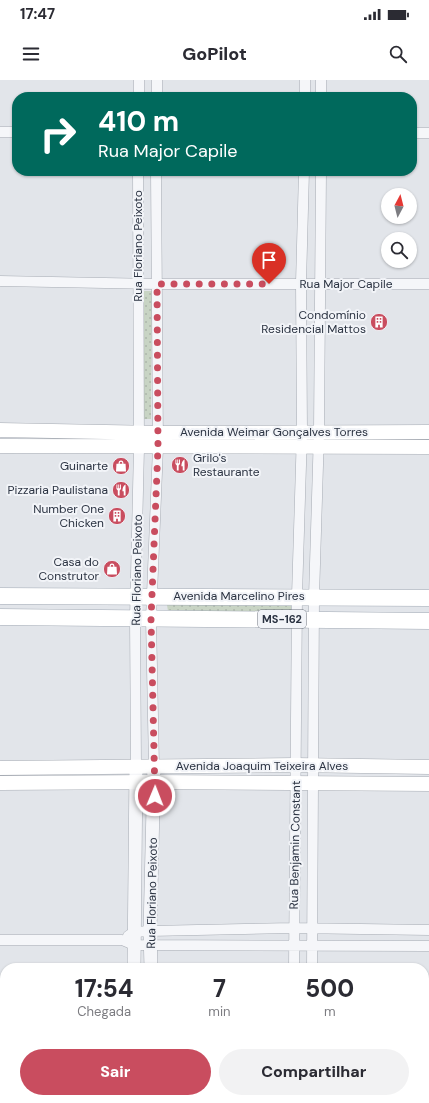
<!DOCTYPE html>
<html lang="pt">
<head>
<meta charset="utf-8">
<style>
	:root { --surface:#fff; --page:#f2f2f3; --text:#2b2b33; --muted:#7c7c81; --accent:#c94d5f }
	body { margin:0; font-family:"DM Sans",sans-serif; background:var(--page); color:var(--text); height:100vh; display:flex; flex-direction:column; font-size:15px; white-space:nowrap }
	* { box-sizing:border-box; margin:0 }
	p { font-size:13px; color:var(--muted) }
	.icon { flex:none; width:22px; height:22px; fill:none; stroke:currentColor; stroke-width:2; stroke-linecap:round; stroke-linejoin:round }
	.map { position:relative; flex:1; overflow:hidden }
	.drawer { position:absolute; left:0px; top:883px; width:429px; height:140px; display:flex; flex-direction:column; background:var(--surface); border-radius:16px 16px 0 0; box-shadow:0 1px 3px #0004 }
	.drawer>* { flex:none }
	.guide { position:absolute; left:12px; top:12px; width:405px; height:84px; border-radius:16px; box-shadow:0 1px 3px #0004; background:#00695c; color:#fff; overflow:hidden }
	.needle { width:26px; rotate:7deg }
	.tools { position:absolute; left:381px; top:108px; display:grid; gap:8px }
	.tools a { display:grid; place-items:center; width:36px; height:36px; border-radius:50%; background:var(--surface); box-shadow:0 1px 3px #0004; font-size:20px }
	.pin { position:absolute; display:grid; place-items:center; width:34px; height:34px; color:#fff; margin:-41px -17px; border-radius:50% 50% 50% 0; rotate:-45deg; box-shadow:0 0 4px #0007 }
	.pin .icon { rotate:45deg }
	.me { position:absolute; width:44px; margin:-22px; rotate:1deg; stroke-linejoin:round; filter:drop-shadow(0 0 3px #0008) }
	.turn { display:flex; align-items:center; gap:14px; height:84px; padding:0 20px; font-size:18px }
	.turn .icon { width:52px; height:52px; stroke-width:2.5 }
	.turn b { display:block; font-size:28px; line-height:34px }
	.eta { display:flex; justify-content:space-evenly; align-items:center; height:68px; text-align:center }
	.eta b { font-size:24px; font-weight:800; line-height:28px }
	.primary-button { display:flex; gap:8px; margin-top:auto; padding:8px 20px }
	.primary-button a { flex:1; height:46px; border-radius:24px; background:var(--accent); color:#fff; font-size:16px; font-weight:800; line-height:46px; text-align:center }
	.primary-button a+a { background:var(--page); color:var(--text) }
	.status { display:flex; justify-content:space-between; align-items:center; height:28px; padding:0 20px; background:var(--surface); direction:ltr }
	.status svg { height:11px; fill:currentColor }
	header { display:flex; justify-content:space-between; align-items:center; height:52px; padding:0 20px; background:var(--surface); font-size:18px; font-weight:800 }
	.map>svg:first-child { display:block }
	.grass { fill:url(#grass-dots) }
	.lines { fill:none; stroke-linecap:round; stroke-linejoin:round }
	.minor-casing { stroke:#a7acb4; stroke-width:11 }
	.tertiary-casing { stroke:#a7acb4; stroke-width:14 }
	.secondary-casing { stroke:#a7acb4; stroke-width:15 }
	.primary-casing { stroke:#a2aab5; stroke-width:17 }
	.minor { stroke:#f5f6f9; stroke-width:10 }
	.tertiary { stroke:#f5f6f9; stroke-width:13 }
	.secondary { stroke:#fff; stroke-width:14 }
	.primary { stroke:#fff; stroke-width:16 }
	.route { stroke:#c94d5f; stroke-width:7; stroke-dasharray:0 12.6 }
	.labels { text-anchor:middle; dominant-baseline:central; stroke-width:4; stroke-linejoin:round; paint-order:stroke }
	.shield { fill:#f2f4f8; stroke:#676d79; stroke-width:1 }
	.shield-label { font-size:11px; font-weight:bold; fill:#2b3342 }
	.street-label { font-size:12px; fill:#2b3342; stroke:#f2f4f8 }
	.poi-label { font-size:12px; fill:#2b3342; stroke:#f2f4f8; text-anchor:end }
</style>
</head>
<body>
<div class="status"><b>17:47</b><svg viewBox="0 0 49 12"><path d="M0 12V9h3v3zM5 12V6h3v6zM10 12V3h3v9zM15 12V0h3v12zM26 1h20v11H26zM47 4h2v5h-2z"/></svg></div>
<header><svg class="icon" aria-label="menu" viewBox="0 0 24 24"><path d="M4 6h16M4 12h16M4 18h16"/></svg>GoPilot<svg class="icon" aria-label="search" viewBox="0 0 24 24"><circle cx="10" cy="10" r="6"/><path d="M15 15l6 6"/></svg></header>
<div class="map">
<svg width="429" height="1023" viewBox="0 0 429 1023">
	<defs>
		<pattern id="grass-dots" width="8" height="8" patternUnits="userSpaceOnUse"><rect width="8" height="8" fill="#c8d4c4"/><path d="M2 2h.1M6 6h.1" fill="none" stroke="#acb6aa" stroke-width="1.8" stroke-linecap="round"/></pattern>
	</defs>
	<rect width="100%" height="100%" fill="#e2e5ea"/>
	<path class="grass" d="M143,211H152L151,339H142Z
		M291,524V532L168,531L167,525Z"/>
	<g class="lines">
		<defs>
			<path id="minor" d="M305,0V17
				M321,0V17
				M139,17V0
				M157,17V0
				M0,52H17
				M412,53H429
				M0,201L157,204H429
				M136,686L135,538L139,368L138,91
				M154,686L151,539L158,367L156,91
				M128,856L134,852L150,851L293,848L429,850
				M0,860H122L134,865L429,866
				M294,888L297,516L302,352L301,203L304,91
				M312,888L314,517L319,352L321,91
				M424,1012H429
				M0,1019L123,1018
				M294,1023V1018
				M311,1023V1018"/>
			<path id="tertiary" d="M134,888L136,686
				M151,888L150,851L154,686
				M136,1018V1023
				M153,1023V1018"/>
			<path id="secondary" d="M0,350L158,353L429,352
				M0,366L429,367
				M0,688L295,685L429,687
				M0,703L155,702L429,704"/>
			<path id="primary" d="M0,516L429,518
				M0,537L429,541"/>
		</defs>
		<use href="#minor" class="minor-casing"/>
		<use href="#tertiary" class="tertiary-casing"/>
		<use href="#secondary" class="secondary-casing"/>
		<use href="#primary" class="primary-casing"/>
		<use href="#minor" class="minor"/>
		<use href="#tertiary" class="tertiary"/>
		<use href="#secondary" class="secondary"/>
		<use href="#primary" class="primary"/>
	</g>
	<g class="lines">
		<path class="route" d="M155,716L151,539L158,367L157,204H269"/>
	</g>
	<defs>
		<symbol id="building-disc" viewBox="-11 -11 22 22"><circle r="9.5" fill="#c94d5f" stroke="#f2f4f8"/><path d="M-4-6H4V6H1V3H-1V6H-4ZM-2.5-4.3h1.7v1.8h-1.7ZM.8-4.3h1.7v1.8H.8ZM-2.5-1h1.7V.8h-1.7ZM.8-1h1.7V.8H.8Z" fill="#fff"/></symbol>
		<symbol id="restaurant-disc" viewBox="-11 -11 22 22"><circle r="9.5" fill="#c94d5f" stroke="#f2f4f8"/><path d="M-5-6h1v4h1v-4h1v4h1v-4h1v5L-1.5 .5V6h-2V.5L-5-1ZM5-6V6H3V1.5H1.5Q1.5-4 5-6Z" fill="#fff"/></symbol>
		<symbol id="shop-disc" viewBox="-11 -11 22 22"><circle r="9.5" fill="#c94d5f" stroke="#f2f4f8"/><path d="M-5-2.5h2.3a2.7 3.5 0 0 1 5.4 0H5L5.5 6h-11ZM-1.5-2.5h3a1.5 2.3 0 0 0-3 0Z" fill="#fff"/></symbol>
	</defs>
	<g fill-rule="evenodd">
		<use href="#building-disc" x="369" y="232" width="20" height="20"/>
		<use href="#restaurant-disc" x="170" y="375" width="20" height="20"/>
		<use href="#shop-disc" x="111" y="376" width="20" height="20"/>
		<use href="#restaurant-disc" x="111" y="400" width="20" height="20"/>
		<use href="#building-disc" x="107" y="426" width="20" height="20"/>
		<use href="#shop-disc" x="102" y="479" width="20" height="20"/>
	</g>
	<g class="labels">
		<rect class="shield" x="258" y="530" width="48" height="18" rx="3"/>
		<g class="shield-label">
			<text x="282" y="539">MS-162</text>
		</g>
		<g class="street-label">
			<text transform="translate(138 166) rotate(-90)">Rua Floriano Peixoto</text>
			<text x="346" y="204">Rua Major Capile</text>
			<text x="274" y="352">Avenida Weimar Gonçalves Torres</text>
			<text transform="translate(137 490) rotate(-89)">Rua Floriano Peixoto</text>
			<text x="239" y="516">Avenida Marcelino Pires</text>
			<text x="262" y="686">Avenida Joaquim Teixeira Alves</text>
			<text transform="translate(295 765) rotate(-89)">Rua Benjamin Constant</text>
			<text transform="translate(152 813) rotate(-89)">Rua Floriano Peixoto</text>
		</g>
		<g class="poi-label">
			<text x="366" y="235">Condomínio<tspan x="366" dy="14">Residencial Mattos</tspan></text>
			<text x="193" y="378" text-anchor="start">Grilo's<tspan x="193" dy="14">Restaurante</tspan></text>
			<text x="108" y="386">Guinarte</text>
			<text x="108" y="410">Pizzaria Paulistana</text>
			<text x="104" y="429">Number One<tspan x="104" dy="14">Chicken</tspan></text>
			<text x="99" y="482">Casa do<tspan x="99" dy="14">Construtor</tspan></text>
		</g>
	</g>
</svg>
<div class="tools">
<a><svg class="needle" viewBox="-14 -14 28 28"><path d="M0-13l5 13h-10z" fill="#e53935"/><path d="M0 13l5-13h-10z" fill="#7c7c81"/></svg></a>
<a><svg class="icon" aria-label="search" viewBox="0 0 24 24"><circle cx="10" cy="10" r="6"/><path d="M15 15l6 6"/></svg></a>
</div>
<div class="pin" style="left:269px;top:204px;background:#d93025"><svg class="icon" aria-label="arrive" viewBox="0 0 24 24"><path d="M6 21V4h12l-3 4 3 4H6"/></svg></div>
<svg class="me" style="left:155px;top:716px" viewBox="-20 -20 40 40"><circle r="17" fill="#c94d5f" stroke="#fff" stroke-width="3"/><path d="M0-11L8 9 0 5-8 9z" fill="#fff"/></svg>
<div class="guide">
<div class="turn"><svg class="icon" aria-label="right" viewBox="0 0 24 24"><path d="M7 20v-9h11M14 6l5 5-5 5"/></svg><div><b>410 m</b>Rua Major Capile</div></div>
</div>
<section class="drawer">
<div class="eta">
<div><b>17:54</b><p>Chegada</p></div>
<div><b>7</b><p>min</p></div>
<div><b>500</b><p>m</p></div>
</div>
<div class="primary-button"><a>Sair</a><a>Compartilhar</a></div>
</section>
</div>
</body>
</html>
